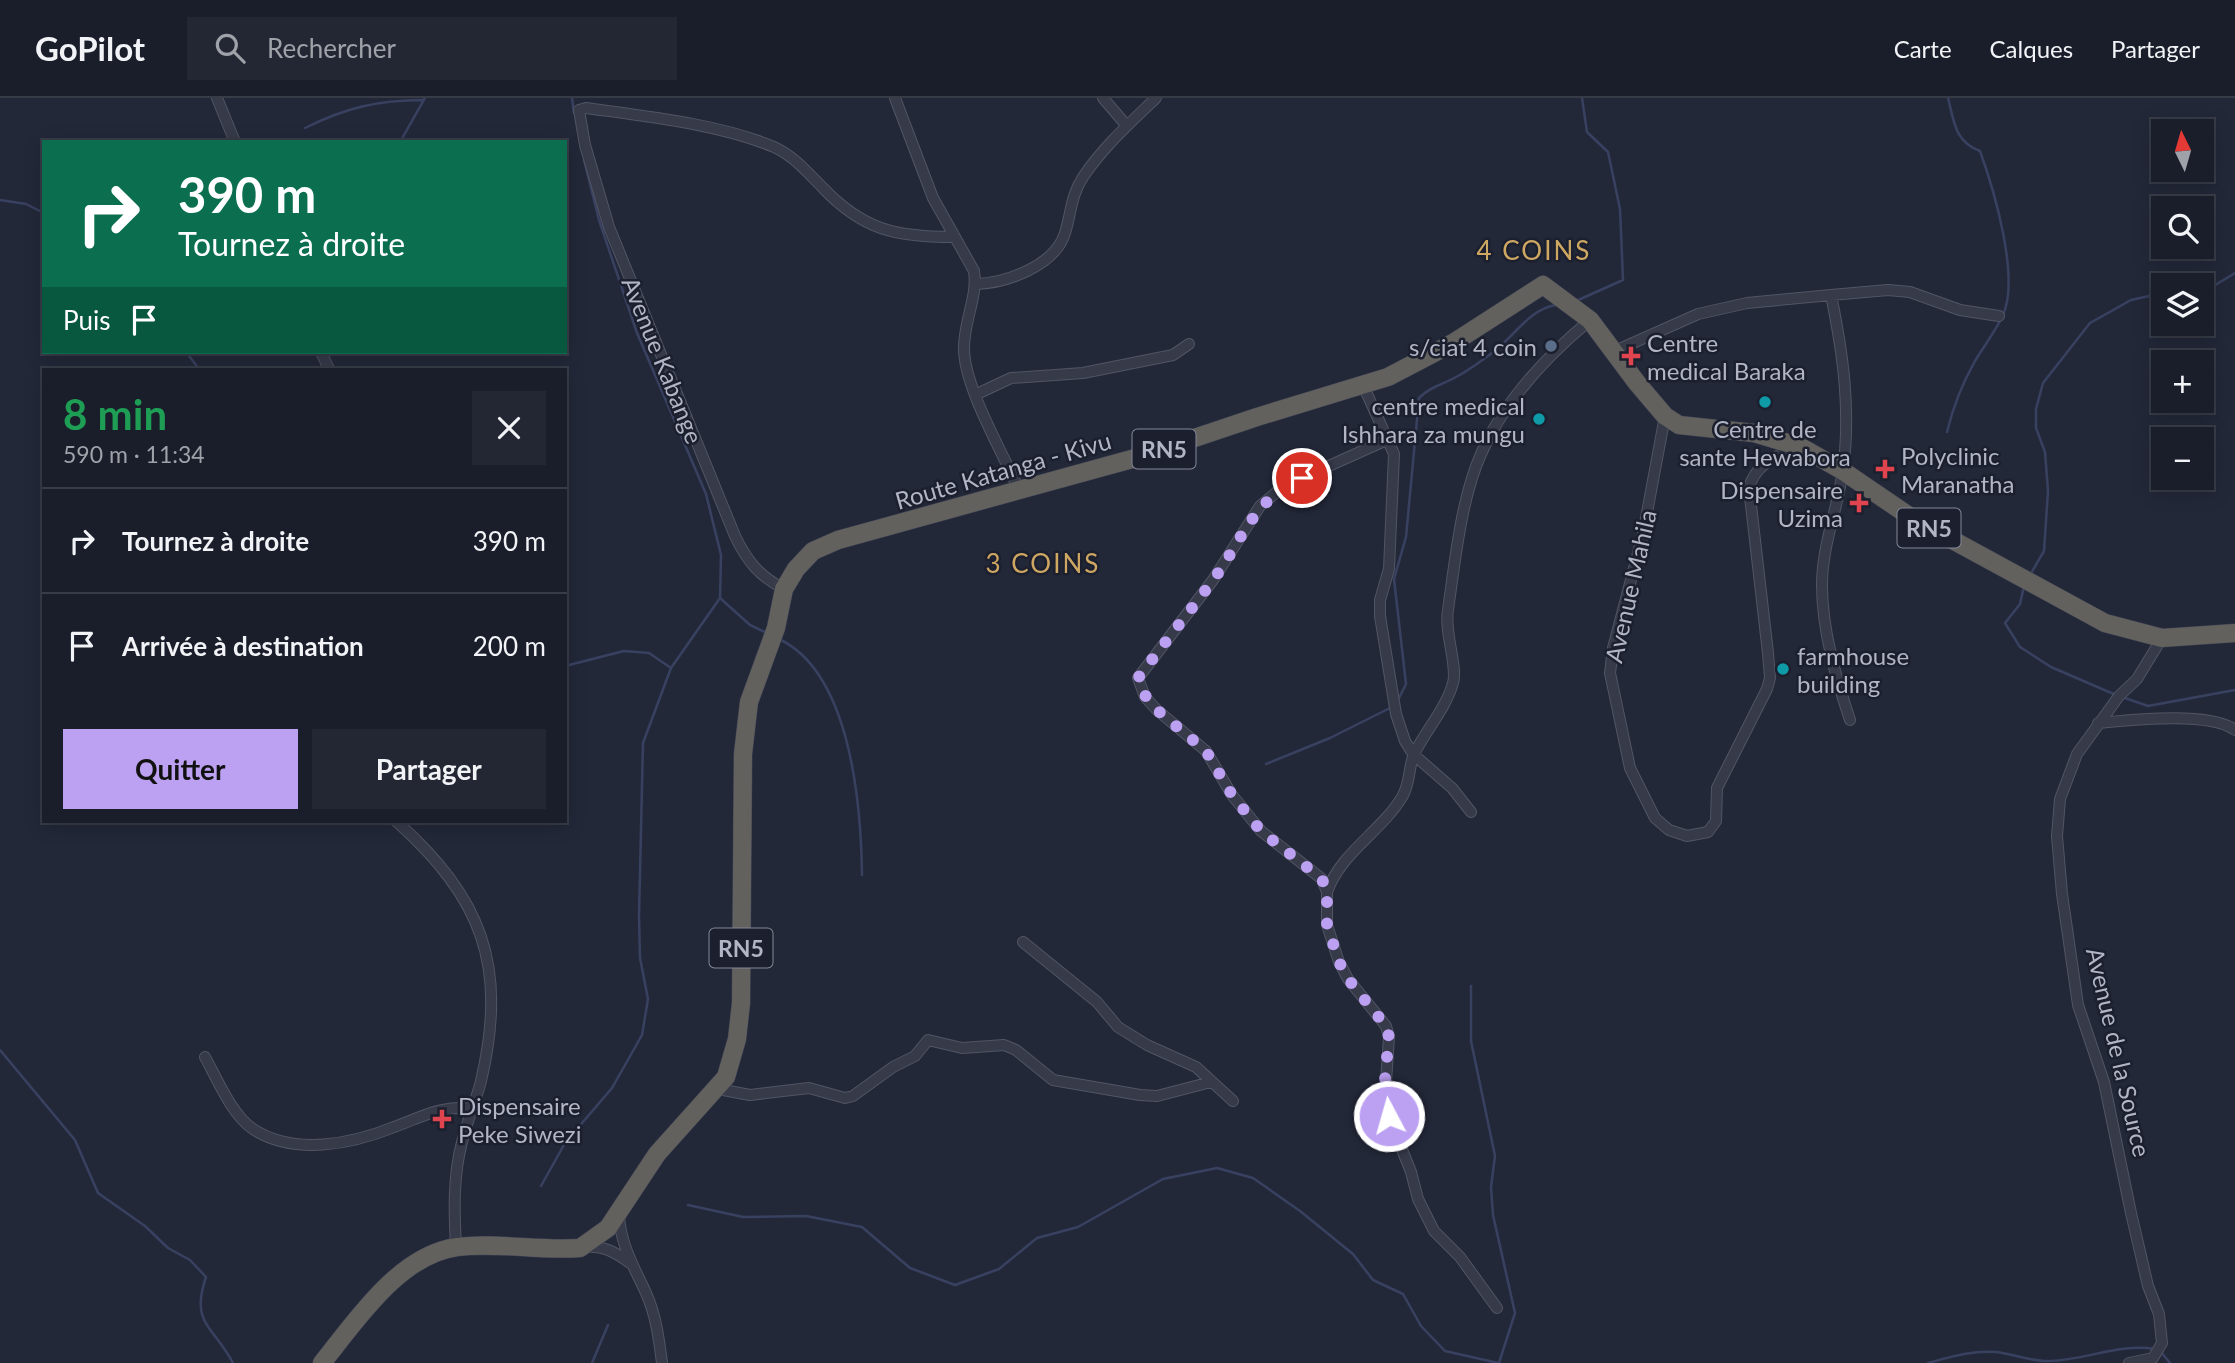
<!DOCTYPE html>
<html lang="fr">
<head>
<meta charset="utf-8">
<style>
	:root { --surface:#1a1e2b; --page:#232733; --text:#f1f3f6; --muted:#9fa2a9; --line:#383c47; --accent:#bca0f2 }
	body { margin:0; font-family:Lato,sans-serif; background:var(--page); color:var(--text); height:100vh; display:flex; flex-direction:column; font-size:26px; white-space:nowrap }
	* { box-sizing:border-box; margin:0 }
	p { font-size:23px; color:var(--muted) }
	.icon { flex:none; width:38px; height:38px; fill:none; stroke:currentColor; stroke-width:2; stroke-linecap:round; stroke-linejoin:round }
	.map { position:relative; flex:1; overflow:hidden }
	.sheet { position:absolute; left:42px; top:270px; width:525px; height:455px; display:flex; flex-direction:column; background:var(--surface); border-radius:0px; box-shadow:0 4px 18px #0003,0 0 0 2px var(--line) }
	.sheet>* { flex:none }
	.hud { position:absolute; left:42px; top:42px; width:525px; height:214px; border-radius:0px; box-shadow:0 4px 18px #0003,0 0 0 2px var(--line); background:#0b6e4f; color:#fff; overflow:hidden }
	.needle { width:46px; rotate:355deg }
	.fabs { position:absolute; left:2151px; top:21px; display:grid; gap:14px }
	.fabs a { display:grid; place-items:center; width:63px; height:63px; border-radius:0px; background:var(--surface); box-shadow:0 4px 18px #0003,0 0 0 2px var(--line); font-size:35px }
	.pin { position:absolute; display:grid; place-items:center; width:60px; height:60px; color:#fff; margin:-30px; border:4px solid #fff; border-radius:50%; box-shadow:0 2px 7px #0007 }
	.me { position:absolute; width:77px; margin:-38px; rotate:354deg; stroke-linejoin:round; filter:drop-shadow(0 0 5px #0008) }
	.turn { display:flex; align-items:center; gap:24px; height:147px; padding:0 21px; font-size:32px }
	.turn .icon { width:91px; height:91px; stroke-width:2.5 }
	.turn b { display:block; font-size:49px; line-height:60px }
	.then { display:flex; align-items:center; height:66px; padding:0 21px; background:#0003; gap:14px; font-size:26px }
	.round { display:grid; place-items:center; flex:none; width:74px; height:74px; border-radius:0px; background:var(--page) }
	.summary { display:flex; align-items:center; justify-content:space-between; height:119px; padding:0 21px }
	h1 { font-size:42px; font-weight:700; line-height:52px; color:#1e9e55 }
	.action { display:flex; gap:14px; margin-top:auto; padding:14px 21px }
	.action a { flex:1; height:80px; border-radius:0px; background:var(--accent); color:#111; font-size:28px; font-weight:700; line-height:80px; text-align:center }
	.action a+a { background:var(--page); color:var(--text) }
	ul { padding:0; list-style:none }
	li { display:flex; align-items:center; gap:21px; height:105px; padding:0 21px; border-top:2px solid var(--line) }
	li div { flex:1 }
	li b { display:block; font-size:26px }
	li em { font-style:normal }
	header { display:flex; align-items:center; gap:42px; box-sizing:border-box; height:98px; padding:0 35px; background:var(--surface); border-bottom:2px solid var(--line) }
	header strong { font-size:33px }
	nav { display:flex; gap:38px; margin-inline-start:auto; font-size:24px }
	.search { width:490px; height:63px; background:var(--page); display:flex; align-items:center; gap:18px; box-sizing:border-box; padding:0 24px; border-radius:0px; color:var(--muted); font-size:26px }
	.map>svg:first-child { display:block }
	.lines { fill:none; stroke-linecap:round; stroke-linejoin:round }
	.stream { stroke:#394161; stroke-width:2.5 }
	.minor-casing { stroke:#515564; stroke-width:12 }
	.trunk-casing { stroke:#414554; stroke-width:19 }
	.minor { stroke:#363a49; stroke-width:10 }
	.trunk { stroke:#62615e; stroke-width:18 }
	.route { stroke:#bca0f2; stroke-width:12; stroke-dasharray:0 21.6 }
	.service-dot { fill:#5c6f8a; stroke:#1b1f2e; stroke-width:2.5 }
	.health-dot { fill:#e0444e; stroke:#1b1f2e; stroke-width:2.5 }
	.culture-dot { fill:#0f9aa8; stroke:#1b1f2e; stroke-width:2.5 }
	.labels { text-anchor:middle; dominant-baseline:central; stroke-width:5; stroke-linejoin:round; paint-order:stroke }
	.shield { fill:#1b1f2e; stroke:#848898; stroke-width:2 }
	.shield-label { font-size:23px; font-weight:bold; fill:#b1b5c5 }
	.poi-label { font-size:24px; fill:#b1b5c5; stroke:#1b1f2e; text-anchor:start }
	.street-label { font-size:24px; fill:#b1b5c5; stroke:#1b1f2e }
	.neighbourhood-label { font-size:26px; letter-spacing:2px; fill:#cea763; stroke:#1b1f2e }
</style>
</head>
<body>
<header>
<strong>GoPilot</strong>
<div class="search"><svg class="icon" aria-label="search" viewBox="0 0 24 24"><circle cx="10" cy="10" r="6"/><path d="M15 15l6 6"/></svg>Rechercher</div>
<nav><a>Carte</a><a>Calques</a><a>Partager</a></nav>
</header>
<div class="map">
<svg width="2235" height="1265" viewBox="0 0 2235 1265">
	<rect width="100%" height="100%" fill="#232839"/>
	<g class="lines">
		<path class="stream" d="M572,0L574,15
			M305,30C345,10 378,2 423,2
			M400,44L425,0
			M0,102L26,106L44,115
			M2202,189H2212L2235,175
			M1576,203L1623,182L1620,111L1608,54L1587,34L1582,0
			M186,254L199,271
			M1947,334C1953,309 1962,286 1975,263C1984,248 1995,234 2003,217C2020,179 1994,92 1980,53C1955,44 1954,24 1948,0
			M2030,477L2044,453L2048,393L2045,354L2036,330V311L2043,285L2090,225L2131,202L2163,195
			M2024,488L2020,506L2005,525L2020,549L2051,569L2116,597
			M720,500L750,527L767,535
			M779,541C851,575 861,707 862,777
			M565,568L624,553L649,555L671,570
			M2122,599L2148,608L2235,592
			M1399,600L1406,586L1394,481L1406,439L1419,300C1431,288 1442,287 1456,279C1468,273 1481,263 1492,255C1513,240 1529,211 1556,207
			M1266,666L1330,640L1390,610
			M1471,888V943L1495,1058L1491,1089L1493,1117L1515,1215L1499,1265
			M0,952L75,1042L98,1095L145,1128L168,1150L190,1162L206,1179C190,1226 213,1227 233,1265
			M541,1088L565,1045L612,990L642,937L648,901L640,860L639,818L643,645L671,570L720,500L721,457L706,396L637,235L599,122L584,62
			M688,1107L743,1119L806,1118L862,1129L910,1170L955,1187L999,1171L1037,1140L1078,1129L1163,1081L1217,1070L1253,1080L1300,1113L1353,1156L1373,1182L1403,1196L1421,1228L1445,1253L1498,1265
			M2161,1254L2170,1265
			M592,1265L608,1227
			M1928,1265C1950,1259 1973,1252 1996,1254C2012,1256 2028,1262 2044,1263C2082,1264 2117,1245 2155,1251"/>
		<defs>
			<path id="minor" d="M217,0L235,44
				M895,0L933,100L974,173C978,199 963,225 964,252C965,291 1003,355 1019,392
				M1103,0L1127,28
				M976,186C1006,185 1055,168 1065,135C1071,116 1071,97 1083,79C1103,49 1130,25 1156,0
				M1831,197C1843,256 1851,312 1843,372C1838,410 1822,447 1822,487C1822,532 1836,580 1850,622
				M1615,253L1698,216L1747,205L1831,197L1888,192L1910,194L1960,212L1999,218
				M321,254L329,271
				M1363,287L1394,356L1389,471L1380,502V518L1396,616L1405,643L1413,656L1452,690L1471,714
				M977,296L1011,280L1083,275L1173,257L1189,246
				M1665,318L1643,436L1613,550L1610,575L1630,670L1655,720L1669,732L1687,738L1708,734L1716,723L1717,690L1767,591L1770,580L1768,555L1749,390C1755,366 1776,359 1796,348
				M1389,341L1284,388L1260,408L1213,482L1138,580L1145,599L1157,612L1206,653L1232,697L1261,733L1322,781L1327,794V827L1339,864L1348,881L1386,928L1389,939L1385,999L1389,1019L1411,1074L1418,1101L1434,1133L1460,1159L1497,1210
				M784,491C759,478 747,463 735,438L609,129L585,47L579,12L586,10C644,18 720,26 774,49C794,58 808,75 823,90C863,132 896,139 953,139
				M2098,625C2131,622 2209,613 2235,632
				M396,723C482,800 508,867 481,983C476,1003 467,1023 462,1044C453,1078 454,1114 456,1149
				M1327,794C1341,754 1381,734 1402,699C1411,685 1408,667 1415,654C1427,631 1446,610 1453,585C1458,569 1444,534 1448,512C1455,463 1461,401 1481,356C1503,305 1547,258 1590,222
				M1023,844L1097,904L1118,929L1147,947L1196,969L1233,1003
				M205,959C217,981 232,1017 253,1031C294,1058 352,1046 394,1029C424,1018 439,1008 471,1010
				M718,991L750,997L809,990L845,1000L853,998L893,969L915,958L928,942L962,950L1004,947L1016,952L1053,982L1140,997L1157,998L1211,984
				M619,1116C620,1146 634,1169 646,1195C656,1217 659,1241 662,1265
				M585,1149C603,1147 615,1154 630,1165
				M2129,1265L2153,1260L2162,1245L2159,1216L2148,1188L2131,1115L2104,984L2078,907L2062,796L2057,738L2060,701L2077,656L2119,598L2137,581L2162,540"/>
			<path id="trunk" d="M322,1265C356,1223 399,1157 457,1149C496,1144 539,1153 580,1150L608,1130L657,1056L726,979L737,941L741,905L743,656L749,604L776,530L784,491L796,471L813,453L838,442L1132,361L1257,319L1388,279L1453,245L1543,187L1590,222L1637,285L1665,318L1679,327L1754,335L1801,349L1843,373L1912,420L2105,525L2162,540L2235,535"/>
		</defs>
		<use href="#minor" class="minor-casing"/>
		<use href="#trunk" class="trunk-casing"/>
		<use href="#minor" class="minor"/>
		<use href="#trunk" class="trunk"/>
	</g>
	<g class="lines">
		<path class="route" d="M1302,380C1251,403 1242,444 1211,485C1187,517 1162,548 1138,580L1146,599L1157,612L1206,653L1232,697L1261,733L1322,781L1327,794V827L1339,864L1348,881L1386,928L1389,939L1385,979L1389,1018"/>
	</g>
	<circle class="service-dot" cx="1551" cy="248" r="7"/>
	<g class="health-dot">
		<path d="M1627.5 247.5h7v7h7v7h-7v7h-7v-7h-7v-7h7z"/>
		<path d="M1881.5 360.5h7v7h7v7h-7v7h-7v-7h-7v-7h7z"/>
		<path d="M1855.5 394.5h7v7h7v7h-7v7h-7v-7h-7v-7h7z"/>
		<path d="M438.5 1010.5h7v7h7v7h-7v7h-7v-7h-7v-7h7z"/>
	</g>
	<g class="culture-dot">
		<circle cx="1765" cy="304" r="7"/>
		<circle cx="1539" cy="321" r="7"/>
		<circle cx="1783" cy="571" r="7"/>
	</g>
	<g class="labels">
		<g class="shield">
			<rect x="1132.5" y="331.5" width="63" height="39" rx="5"/>
			<rect x="1897.5" y="410.5" width="63" height="39" rx="5"/>
			<rect x="709.5" y="830.5" width="63" height="39" rx="5"/>
		</g>
		<g class="shield-label">
			<text x="1164" y="351">RN5</text>
			<text x="1929" y="430">RN5</text>
			<text x="741" y="850">RN5</text>
		</g>
		<g class="poi-label">
			<text x="1647" y="244">Centre<tspan x="1647" dy="28">medical Baraka</tspan></text>
			<text x="1537" y="248" text-anchor="end">s/ciat 4 coin</text>
			<text x="1525" y="307" text-anchor="end">centre medical<tspan x="1525" dy="28">Ishhara za mungu</tspan></text>
			<text x="1765" y="330" text-anchor="middle">Centre de<tspan x="1765" dy="28">sante Hewabora</tspan></text>
			<text x="1901" y="357">Polyclinic<tspan x="1901" dy="28">Maranatha</tspan></text>
			<text x="1843" y="391" text-anchor="end">Dispensaire<tspan x="1843" dy="28">Uzima</tspan></text>
			<text x="1797" y="557">farmhouse<tspan x="1797" dy="28">building</tspan></text>
			<text x="458" y="1007">Dispensaire<tspan x="458" dy="28">Peke Siwezi</tspan></text>
		</g>
		<g class="street-label">
			<text transform="translate(663 262) rotate(68)">Avenue Kabange</text>
			<text transform="translate(1003 372) rotate(-16)">Route Katanga - Kivu</text>
			<text transform="translate(1630 488) rotate(-77)">Avenue Mahila</text>
			<text transform="translate(2119 954) rotate(77)">Avenue de la Source</text>
		</g>
		<g class="neighbourhood-label">
			<text x="1534" y="152">4 COINS</text>
			<text x="1043" y="465">3 COINS</text>
		</g>
	</g>
</svg>
<div class="fabs">
<a><svg class="needle" viewBox="-14 -14 28 28"><path d="M0-13l5 13h-10z" fill="#e53935"/><path d="M0 13l5-13h-10z" fill="#9fa2a9"/></svg></a>
<a><svg class="icon" aria-label="search" viewBox="0 0 24 24"><circle cx="10" cy="10" r="6"/><path d="M15 15l6 6"/></svg></a>
<a><svg class="icon" aria-label="layers" viewBox="0 0 24 24"><path d="M12 4l9 5-9 5-9-5zM3 14l9 5 9-5"/></svg></a>
<a>+</a>
<a>−</a>
</div>
<div class="pin" style="left:1302px;top:380px;background:#d93025"><svg class="icon" aria-label="arrive" viewBox="0 0 24 24"><path d="M6 21V4h12l-3 4 3 4H6"/></svg></div>
<svg class="me" style="left:1389px;top:1018px" viewBox="-20 -20 40 40"><circle r="17" fill="#bca0f2" stroke="#fff" stroke-width="3"/><path d="M0-11L8 9 0 5-8 9z" fill="#fff"/></svg>
<div class="hud">
<div class="turn"><svg class="icon" aria-label="right" viewBox="0 0 24 24"><path d="M7 20v-9h11M14 6l5 5-5 5"/></svg><div><b>390 m</b>Tournez à droite</div></div>
<div class="then">Puis<svg class="icon" aria-label="arrive" viewBox="0 0 24 24"><path d="M6 21V4h12l-3 4 3 4H6"/></svg></div>
</div>
<section class="sheet">
<div class="summary"><div><h1>8 min</h1><p>590 m · 11:34</p></div><a class="round"><svg class="icon" aria-label="close" viewBox="0 0 24 24"><path d="M6 6l12 12M18 6L6 18"/></svg></a></div>
<ul>
<li><svg class="icon" aria-label="right" viewBox="0 0 24 24"><path d="M7 20v-9h11M14 6l5 5-5 5"/></svg><div><b>Tournez à droite</b></div><em>390 m</em></li>
<li><svg class="icon" aria-label="arrive" viewBox="0 0 24 24"><path d="M6 21V4h12l-3 4 3 4H6"/></svg><div><b>Arrivée à destination</b></div><em>200 m</em></li>
</ul>
<div class="action"><a>Quitter</a><a>Partager</a></div>
</section>
</div>
</body>
</html>
